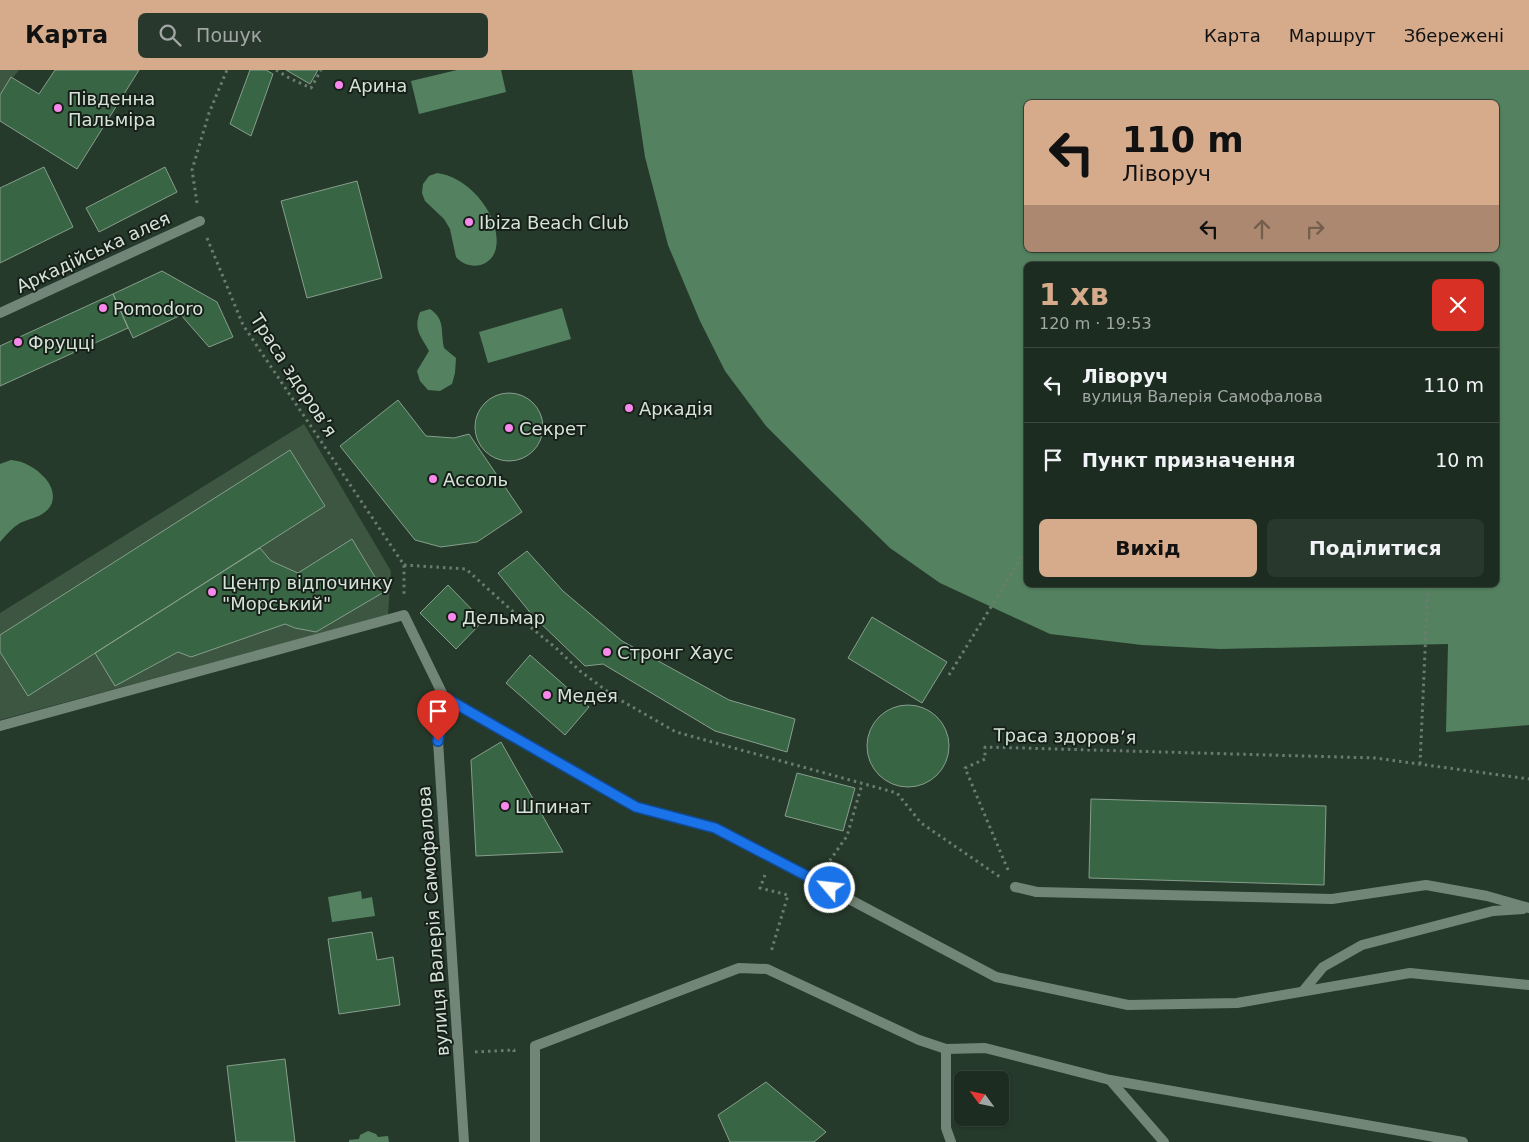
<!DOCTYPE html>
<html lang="uk">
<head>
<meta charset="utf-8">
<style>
	:root { --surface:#1c2c20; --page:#29382d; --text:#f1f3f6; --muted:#a0a7a5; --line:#3a483e; --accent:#d6ab8b }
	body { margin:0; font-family:"DejaVu Sans",sans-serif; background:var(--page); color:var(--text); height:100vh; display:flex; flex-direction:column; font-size:19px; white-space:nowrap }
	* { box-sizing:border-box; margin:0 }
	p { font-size:16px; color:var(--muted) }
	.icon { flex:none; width:28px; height:28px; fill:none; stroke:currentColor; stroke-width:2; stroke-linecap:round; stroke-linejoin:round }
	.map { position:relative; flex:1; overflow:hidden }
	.details { position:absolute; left:1024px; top:192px; width:475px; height:325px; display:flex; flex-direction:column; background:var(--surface); border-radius:8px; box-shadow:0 1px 4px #0004,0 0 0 1px var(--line) }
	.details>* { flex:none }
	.banner { position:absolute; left:1024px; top:30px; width:475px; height:152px; border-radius:8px; box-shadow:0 1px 4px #0004,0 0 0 1px var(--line); background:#d6ab8b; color:#111; overflow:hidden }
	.needle { width:32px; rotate:303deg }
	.tools { position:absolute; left:954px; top:1001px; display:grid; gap:10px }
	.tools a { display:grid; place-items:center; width:55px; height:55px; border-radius:8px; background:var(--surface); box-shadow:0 1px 4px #0004,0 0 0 1px var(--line); font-size:25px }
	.pin { position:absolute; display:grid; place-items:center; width:42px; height:42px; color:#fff; margin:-51px -21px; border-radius:50% 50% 50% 0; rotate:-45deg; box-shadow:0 0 5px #0007 }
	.pin .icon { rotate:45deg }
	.me { position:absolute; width:55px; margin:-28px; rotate:298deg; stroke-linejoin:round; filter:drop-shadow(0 0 4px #0008) }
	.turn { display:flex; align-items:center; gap:18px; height:105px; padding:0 15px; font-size:22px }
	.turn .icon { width:65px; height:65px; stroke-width:2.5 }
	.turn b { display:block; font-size:35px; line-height:42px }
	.lanes { display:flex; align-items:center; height:48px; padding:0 15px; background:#0003; justify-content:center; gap:25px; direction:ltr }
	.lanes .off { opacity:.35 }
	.round { display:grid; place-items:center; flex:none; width:52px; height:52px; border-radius:8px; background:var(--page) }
	.summary { display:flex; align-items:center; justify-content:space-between; height:85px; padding:0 15px }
	h1 { font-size:30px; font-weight:700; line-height:38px; color:var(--accent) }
	.primary-button { display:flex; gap:10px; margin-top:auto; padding:10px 15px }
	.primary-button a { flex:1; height:58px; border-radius:8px; background:var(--accent); color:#111; font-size:20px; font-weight:700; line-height:58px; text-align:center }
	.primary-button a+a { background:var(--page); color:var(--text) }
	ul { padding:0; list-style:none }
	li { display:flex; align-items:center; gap:15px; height:75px; padding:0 15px; border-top:1px solid var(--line) }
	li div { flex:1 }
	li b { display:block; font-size:19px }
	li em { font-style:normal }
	header { display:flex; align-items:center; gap:30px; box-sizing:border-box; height:70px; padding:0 25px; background:var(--accent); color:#111 }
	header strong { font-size:24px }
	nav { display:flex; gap:28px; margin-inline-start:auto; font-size:18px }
	.search { width:350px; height:45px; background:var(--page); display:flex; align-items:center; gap:12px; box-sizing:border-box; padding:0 18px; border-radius:8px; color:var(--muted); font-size:19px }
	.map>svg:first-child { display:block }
	.green { fill:#3c5642 }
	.water { fill:#548260; fill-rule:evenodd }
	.building { fill:#386544; stroke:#879e8c }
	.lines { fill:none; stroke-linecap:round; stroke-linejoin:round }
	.path { stroke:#6b7c6f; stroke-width:3; stroke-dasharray:2.5 4; stroke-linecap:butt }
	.service { stroke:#728677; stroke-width:10 }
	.pedestrian { stroke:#728677; stroke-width:10 }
	.minor { stroke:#728677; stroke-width:10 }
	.route-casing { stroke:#114b97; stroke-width:12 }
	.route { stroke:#1a73e8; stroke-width:9 }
	.poi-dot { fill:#f888eb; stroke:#161f18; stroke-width:2 }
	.labels { text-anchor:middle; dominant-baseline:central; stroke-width:4; stroke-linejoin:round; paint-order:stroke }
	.poi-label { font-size:18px; fill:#d6e3d9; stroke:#161f18; text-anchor:start }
	.street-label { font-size:18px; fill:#d6e3d9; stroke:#161f18 }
</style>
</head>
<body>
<header>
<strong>Карта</strong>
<div class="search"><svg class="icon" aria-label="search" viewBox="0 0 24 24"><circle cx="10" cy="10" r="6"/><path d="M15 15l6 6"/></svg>Пошук</div>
<nav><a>Карта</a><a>Маршрут</a><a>Збережені</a></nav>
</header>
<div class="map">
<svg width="1529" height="1072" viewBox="0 0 1529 1072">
	<rect width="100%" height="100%" fill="#263a2b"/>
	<path class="green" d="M0,0H19L0,24Z
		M304,354L391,501L388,545L0,650V543Z"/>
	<path class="water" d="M457,0H501L506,22L419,44L411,11Z
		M632,0H1529V655L1446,662L1448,574L1220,579L1142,575L1050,564L940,513L890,478L821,411L766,356L725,301L700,251L668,175L645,87ZM1026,32H1496V180H1026ZM1026,195H1496V515H1026Z
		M437,103C468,106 502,146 496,178C492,198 468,201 456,187L450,159L444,149L425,131L422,123L423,114L429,106Z
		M562,238L571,269L488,293L479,262Z
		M430,239C446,250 440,261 444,278L456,288L455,303L452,314L440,321L428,320L420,311L417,301L429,281C421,266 413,260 420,242Z
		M11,390C24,391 36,398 45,408C54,418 57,433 45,442C38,448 28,449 20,453C12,458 6,465 0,472V394Z
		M361,821L362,829L372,827L375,846L332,852L328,827Z
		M368,1061L376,1064L378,1067L388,1066L389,1072H349V1070L359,1069L360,1065Z"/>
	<path class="building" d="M55,0H139L77,99L0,51V25L11,7L39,24Z
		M250,0H266L273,4L251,66L230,54Z
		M286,0H318L310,14Z
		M44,97L73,157L0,193V118Z
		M165,97L177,122L99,162L86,138Z
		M357,111L382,208L307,228L281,131Z
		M162,201L217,232L233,267L209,277L181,245L133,268L113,224Z
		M113,224L128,258L0,316V276Z
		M475 357a34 34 0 1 1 68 0a34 34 0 1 1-68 0Z
		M398,330L426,366L454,368L469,364L522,442L477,472L441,477L415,470L340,376Z
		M290,380L325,436L28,626L0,582V565Z
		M352,469L384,522L316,562L295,558L285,554L191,587L178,582L115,616L95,583L260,478L271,491L298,503Z
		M527,481L563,521L622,571L729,630L795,649L787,682L715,661L603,594L585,596L533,546L498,503Z
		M448,515L483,551L456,579L420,543Z
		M872,547L947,592L922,633L848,588Z
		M530,585L589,637L565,665L506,613Z
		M867 676a41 41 0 1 1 82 0a41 41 0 1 1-82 0Z
		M501,672L563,782L476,786L471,690Z
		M797,703L855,718L843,761L785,746Z
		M1091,729L1326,736L1324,815L1089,808Z
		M372,862L377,890L393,887L400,935L339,944L328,869Z
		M285,989L295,1072H236L227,996Z
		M766,1012L826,1062L814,1072H730L718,1045Z"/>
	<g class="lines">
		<path class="path" d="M276,0L291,9L311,18L321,0
			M197,133L192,100L209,43L227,0
			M207,168L243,255L404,495V527
			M404,495L466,499L529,556L556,578L580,601L615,627L676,662L897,723L921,753L1000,807
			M949,605L1026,480
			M1420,694L1428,515
			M826,796L847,766L862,714
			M1008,800L965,698L985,689V677L1375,688L1529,709
			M765,805L760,818L788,825L771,882
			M475,982L514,980V982"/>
		<path class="service" d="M1037,822L1332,829L1426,815L1487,826L1529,838
			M1304,920L1323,897L1362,875L1493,841L1523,839
			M946,979V1058L951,1072
			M1110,1010L1164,1072"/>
		<path class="pedestrian" d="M0,243L200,151
			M1015,817L1037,822"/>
		<path class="minor" d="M444,627L438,671L464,1072
			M0,656L404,545L444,627L636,737L715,758L996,907L1128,935L1237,933L1410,903L1529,915
			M535,1072V976L739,898L767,899L919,970L946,979L985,978L1110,1010L1463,1072"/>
	</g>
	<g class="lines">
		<defs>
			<path id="route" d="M438,671L444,627L636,737L715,758L830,818"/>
		</defs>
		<use href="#route" class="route-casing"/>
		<use href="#route" class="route"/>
	</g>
	<g class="poi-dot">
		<circle cx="339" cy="15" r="5"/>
		<circle cx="58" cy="38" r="5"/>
		<circle cx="469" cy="152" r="5"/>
		<circle cx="103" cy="238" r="5"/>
		<circle cx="18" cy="272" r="5"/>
		<circle cx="629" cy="338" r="5"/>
		<circle cx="509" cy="358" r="5"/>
		<circle cx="433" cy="409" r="5"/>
		<circle cx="212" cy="522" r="5"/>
		<circle cx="452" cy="547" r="5"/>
		<circle cx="607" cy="582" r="5"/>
		<circle cx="547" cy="625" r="5"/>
		<circle cx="505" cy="736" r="5"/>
	</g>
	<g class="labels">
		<g class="poi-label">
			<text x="349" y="15">Арина</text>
			<text x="68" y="28">Південна<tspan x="68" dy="21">Пальміра</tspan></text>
			<text x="479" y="152">Ibiza Beach Club</text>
			<text x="113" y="238">Pomodoro</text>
			<text x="28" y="272">Фруцці</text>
			<text x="639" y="338">Аркадія</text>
			<text x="519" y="358">Секрет</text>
			<text x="443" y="409">Ассоль</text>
			<text x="222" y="512">Центр відпочинку<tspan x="222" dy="21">"Морський"</tspan></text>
			<text x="462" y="547">Дельмар</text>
			<text x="617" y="582">Стронг Хаус</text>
			<text x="557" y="625">Медея</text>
			<text x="515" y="736">Шпинат</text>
		</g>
		<g class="street-label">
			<text transform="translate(93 182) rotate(-25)">Аркадійська алея</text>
			<text transform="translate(294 305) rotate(57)">Траса здоров’я</text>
			<text transform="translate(1065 666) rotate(1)">Траса здоров’я</text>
			<text transform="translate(433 851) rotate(-94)">вулиця Валерія Самофалова</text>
		</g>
	</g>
</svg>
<div class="tools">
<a><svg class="needle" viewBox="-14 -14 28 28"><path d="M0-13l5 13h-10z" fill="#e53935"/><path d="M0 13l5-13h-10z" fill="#a0a7a5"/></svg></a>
</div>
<div class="pin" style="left:438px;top:671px;background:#d93025"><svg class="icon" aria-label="arrive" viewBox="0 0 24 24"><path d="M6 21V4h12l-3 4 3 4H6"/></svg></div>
<svg class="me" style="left:830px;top:818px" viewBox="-20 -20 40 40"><circle r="17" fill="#1a73e8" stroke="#fff" stroke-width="3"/><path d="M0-11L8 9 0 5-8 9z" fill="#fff"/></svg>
<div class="banner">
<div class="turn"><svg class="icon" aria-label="left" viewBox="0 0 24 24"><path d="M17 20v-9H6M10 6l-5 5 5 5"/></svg><div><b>110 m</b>Ліворуч</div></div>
<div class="lanes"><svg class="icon" aria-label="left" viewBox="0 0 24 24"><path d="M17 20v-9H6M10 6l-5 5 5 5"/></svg><svg class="icon off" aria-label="ahead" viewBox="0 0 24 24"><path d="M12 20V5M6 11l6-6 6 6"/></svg><svg class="icon off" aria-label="right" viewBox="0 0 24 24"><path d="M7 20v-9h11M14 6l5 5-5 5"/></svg></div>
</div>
<section class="details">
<div class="summary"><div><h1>1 хв</h1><p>120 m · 19:53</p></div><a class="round" style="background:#d93025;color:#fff"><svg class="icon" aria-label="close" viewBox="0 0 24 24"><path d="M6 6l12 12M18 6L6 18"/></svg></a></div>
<ul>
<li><svg class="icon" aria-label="left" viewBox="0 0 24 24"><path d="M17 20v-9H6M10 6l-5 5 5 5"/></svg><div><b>Ліворуч</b><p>вулиця Валерія Самофалова</p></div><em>110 m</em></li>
<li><svg class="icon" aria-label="arrive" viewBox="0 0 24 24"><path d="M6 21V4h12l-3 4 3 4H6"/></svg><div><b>Пункт призначення</b></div><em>10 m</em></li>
</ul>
<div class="primary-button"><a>Вихід</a><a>Поділитися</a></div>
</section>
</div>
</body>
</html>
